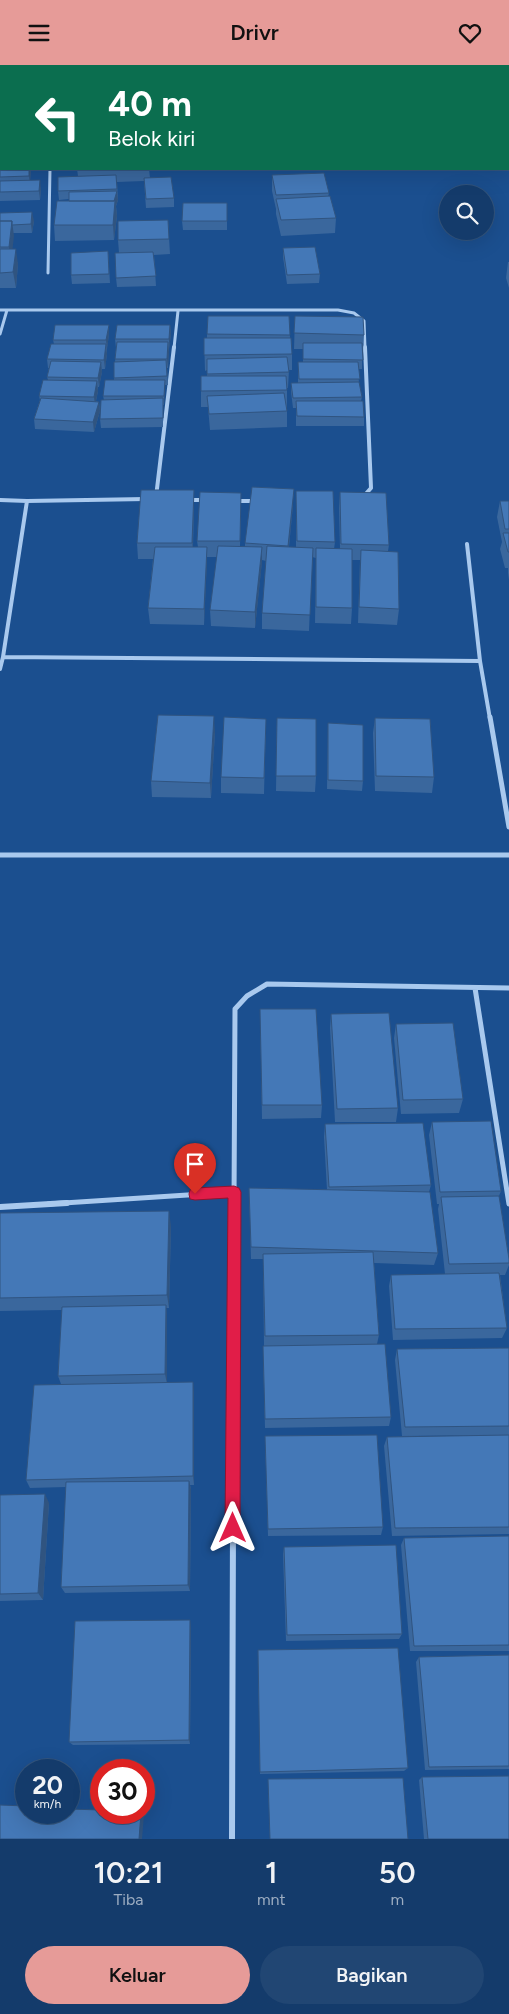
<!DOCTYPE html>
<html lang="id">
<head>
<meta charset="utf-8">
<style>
	:root { --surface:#143b6b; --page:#214673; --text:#f1f3f6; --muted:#9dadc1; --line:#33557e; --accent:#e69b98 }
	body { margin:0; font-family:Figtree,sans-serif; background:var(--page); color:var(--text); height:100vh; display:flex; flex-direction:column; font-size:19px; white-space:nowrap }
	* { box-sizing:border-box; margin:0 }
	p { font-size:16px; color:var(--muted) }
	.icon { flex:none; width:28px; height:28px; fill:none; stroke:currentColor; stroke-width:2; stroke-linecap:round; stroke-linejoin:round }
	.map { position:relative; height:1774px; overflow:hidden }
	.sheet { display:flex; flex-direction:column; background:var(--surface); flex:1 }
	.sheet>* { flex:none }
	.guide { position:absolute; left:0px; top:0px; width:510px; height:105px; box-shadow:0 5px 20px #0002,0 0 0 1px var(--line); background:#0b6e4f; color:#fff; overflow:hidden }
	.fabs { position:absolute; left:439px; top:120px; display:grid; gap:10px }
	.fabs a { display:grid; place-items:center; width:55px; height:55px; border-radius:50%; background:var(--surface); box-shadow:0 5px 20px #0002,0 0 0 1px var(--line); font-size:25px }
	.speed { position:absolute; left:15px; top:1694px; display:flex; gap:10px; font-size:25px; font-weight:700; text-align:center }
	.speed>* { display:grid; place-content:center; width:65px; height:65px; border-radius:50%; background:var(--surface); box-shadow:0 5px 20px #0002,0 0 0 1px var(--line); line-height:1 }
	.speed small { font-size:12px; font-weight:400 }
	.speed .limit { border:8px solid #d22; background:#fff; color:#111 }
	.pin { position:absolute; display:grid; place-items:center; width:42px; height:42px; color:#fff; margin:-51px -21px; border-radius:50% 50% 50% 0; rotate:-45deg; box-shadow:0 0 5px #0007 }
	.pin .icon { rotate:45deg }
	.me { position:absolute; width:55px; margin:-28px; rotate:0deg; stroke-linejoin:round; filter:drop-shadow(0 0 4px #0008) }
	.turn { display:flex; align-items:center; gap:18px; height:105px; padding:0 25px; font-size:22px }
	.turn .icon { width:65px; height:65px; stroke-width:2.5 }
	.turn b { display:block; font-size:35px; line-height:42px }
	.eta { display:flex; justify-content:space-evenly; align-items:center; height:85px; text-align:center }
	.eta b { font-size:30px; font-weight:600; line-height:35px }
	.action { display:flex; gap:10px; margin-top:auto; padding:10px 25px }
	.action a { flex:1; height:58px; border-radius:30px; background:var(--accent); color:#111; font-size:20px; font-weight:600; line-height:58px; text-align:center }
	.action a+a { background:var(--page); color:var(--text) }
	header { display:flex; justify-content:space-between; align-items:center; height:65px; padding:0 25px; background:var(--accent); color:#111; font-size:22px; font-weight:600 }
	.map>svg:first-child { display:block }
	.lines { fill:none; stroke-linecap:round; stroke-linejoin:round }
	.street-far3 { stroke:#a9c9ee; stroke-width:3 }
	.street-far2 { stroke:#a9c9ee; stroke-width:4 }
	.street-far1 { stroke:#a9c9ee; stroke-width:5 }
	.street { stroke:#a9c9ee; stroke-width:6 }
	.wall { fill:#3a679d }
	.shaded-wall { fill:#305480 }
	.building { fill:#4478b7; stroke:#305480 }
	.route { fill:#e11d48; stroke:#92132f }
</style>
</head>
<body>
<header><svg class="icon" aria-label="menu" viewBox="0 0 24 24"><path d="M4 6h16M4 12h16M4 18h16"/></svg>Drivr<svg class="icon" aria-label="heart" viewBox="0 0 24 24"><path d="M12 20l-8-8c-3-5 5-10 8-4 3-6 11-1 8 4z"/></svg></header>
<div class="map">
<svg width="509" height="1774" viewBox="0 0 509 1774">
	<rect width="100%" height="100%" fill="#1b4f8f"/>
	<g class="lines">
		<path class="street-far3" d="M48,208L50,104
			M0,245H338L354,248L364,256L365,283
			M0,269L7,245
			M174,283L178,246"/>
		<path class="street-far2" d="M364,431L371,423L365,282
			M156,432L174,282
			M0,435L27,436
			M187,435H206
			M235,436H256
			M467,479L480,596
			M3,592L27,436L146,434
			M0,604L3,592L480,596L490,654"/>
		<path class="street-far1" d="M490,652L509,762
			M0,790H509
			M475,923L509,1139
			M48,1139L234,1127
			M234,1139L235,944L247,931L267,919L509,923"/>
		<path class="street" d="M0,1142L67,1138
			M232,1774L234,1138"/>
	</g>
	<path class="wall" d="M0,0L1,1V37H0Z
		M0,43H1V104H31L30,115L41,124L40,135L0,136Z
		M77,104H149L150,113L174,133V142L146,143L144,116L117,117L118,135L116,141L117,151L114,175L55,176L54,160L69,136V134L59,135L58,126L78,111Z
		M272,110L329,128L328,132L336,153L335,168L281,171L276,149V144L272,126Z
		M227,138V165H183L182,156Z
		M0,148L34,156L32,168H13L12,184L18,199L16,223H0Z
		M168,155L170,189L154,190L156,221L117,222L116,213L119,188L118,175Z
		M283,183L320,209L319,218L287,219L283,192Z
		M108,186L110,218L72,219L71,210Z
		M508,197H509V223L506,213Z
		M289,251L290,273L292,289V305H289L288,323H287V362L210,365L208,342H201V326L207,311V305L205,306L204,273H207V269Z
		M295,251L364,270L363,285H362V304H358L359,318L362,332L361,336L364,352V361H296V343H293L291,327V318H298V297H303V284H294Z
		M109,260V269L107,284V289L105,304H102V307L99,322H98V326L96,336L99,337L100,346L94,367L35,364L34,354L40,335L39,331L48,315L47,312L49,303H48L47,294L54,279L53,275Z
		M170,260L171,269L169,284L168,303H167L168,320H165L164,340H163V362L101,363L100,354L104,335L103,331L114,315V297H115L116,283L115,274Z
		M296,426L335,477L334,484H340L339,443L340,427L389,480L388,486L399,544L397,560L358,558L360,495H352V543L351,559L315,558L316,493L312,492L309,566L262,564V548L266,496L262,495L255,563L211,561L210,545L217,492H207L204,560L150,559L148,543L153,494H138L137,478L194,442L193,482H198L197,476L241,444L240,481L245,482V478L293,440L289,482H296Z
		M500,436H509V515L508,508V503H505L500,484L502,477L497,452Z
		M277,653L316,711L315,727L276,726Z
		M375,653L434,712L432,728L375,726L373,668Z
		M266,654L264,729L221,728V712Z
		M328,658L363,716L362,726L327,724Z
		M215,667L211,733L152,732L151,716Z
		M260,944L322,1040L321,1053L262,1054Z
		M331,949L398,1043L396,1057H335L330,963Z
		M396,959L463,1034L459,1048L401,1049L394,973Z
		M432,1057L501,1126L499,1131L509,1194V1200L505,1210H500L507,1263L502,1273L393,1275L389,1221L391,1210L445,1209L438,1144L439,1139H437L429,1070Z
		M325,1059L431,1120L429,1127L438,1188L434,1200L374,1198L379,1270L377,1279L391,1352L389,1361L265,1363L263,1291V1281H264L263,1194H251L249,1123L327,1125L324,1072Z
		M0,1148L171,1161L169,1243H166L167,1251V1318L194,1327V1420H190L191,1424L190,1526L65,1528L61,1522L66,1422L30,1423L26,1415L61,1319L58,1311L62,1245L0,1246Z
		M509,1283V1370L402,1371L395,1295L397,1284Z
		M509,1370V1469L392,1471L384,1381L387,1372Z
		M265,1371L383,1462L381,1470L268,1471Z
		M0,1430L49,1438L43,1535L0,1536Z
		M509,1471V1586H410L401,1480L404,1473Z
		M284,1482L402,1569L399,1574L286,1576L283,1489Z
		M191,1561L190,1679L73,1680L69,1677Z
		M258,1585L408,1703L404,1706L260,1709Z
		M509,1590V1704L425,1705L416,1597L419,1592Z
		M422,1712L509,1774H424L419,1715Z"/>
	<path class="shaded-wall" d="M0,85H1V100H0Z
		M29,104H31L30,120L29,111Z
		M40,115L41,124L40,135L39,126Z
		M117,126L118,135L116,141L117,151L114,175L113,160V138Z
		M32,147L34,156L32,168L31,159Z
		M12,156L14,171L11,197L9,182Z
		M16,184L18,199L16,223L13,207Z
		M109,260V269L107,284L106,275Z
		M170,260L171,269L169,284V274Z
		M168,277L169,287L168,303L167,294Z
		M106,279L107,289L105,304L104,295Z
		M101,297L102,307L99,322L98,313Z
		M165,315V324L164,340V331Z
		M97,316L98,326L95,341L94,332Z
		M99,337L100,346L94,367L93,357Z
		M294,424L293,440L287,497L288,481Z
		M194,425V442L192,494V478Z
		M207,482V498L204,560V544Z
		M262,482V498L255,563V547Z
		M214,651L215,667L211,733L210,718Z
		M169,1146L171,1161L169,1243L167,1230Z
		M166,1240L167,1251V1319L165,1309Z
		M193,1317L194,1327V1420L193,1411Z
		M189,1416L191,1424L190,1526L188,1520Z
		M45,1429L49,1438L43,1535L38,1528Z
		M190,1555L191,1561L190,1679L189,1675Z
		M141,1748L144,1750L142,1774H139Z"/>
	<path class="building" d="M0,0H39V1H1V6H0Z
		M118,0H148V1H118Z
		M470,0H498L499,1H471Z
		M0,6H1V23H0Z
		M1,46V59H0V47Z
		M0,63H1V85H0Z
		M0,96H1V104H29V111L0,112Z
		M324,108L329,128L276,130L272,110Z
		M116,110L117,124L58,126V112Z
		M171,112L174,133L146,134L144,113Z
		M40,115L39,126L0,127V116Z
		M117,126L114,136H69V127Z
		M330,131L336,153L281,155L276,134Z
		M57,136H115L113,160H54Z
		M183,138H227V156H182Z
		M32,147L31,159L12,160V156H0V148Z
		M168,155L169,174L118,175V156Z
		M0,156H12L9,182H0Z
		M315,182L320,209L287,210L283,183Z
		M0,184H16L13,207L0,208Z
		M108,186L109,209L71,210V188Z
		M153,187L156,211L116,213L115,188Z
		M208,251H289L290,270L207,269Z
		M295,251L363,252L364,270L294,268Z
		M55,260H109L106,275H53Z
		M117,260H170L169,274H115Z
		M204,273H291L292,289L204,290Z
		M117,277H168L167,294H115Z
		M303,278H362L363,295L303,294Z
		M51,279H106L104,295L47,294Z
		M287,292L289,307L207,309V294Z
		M166,295L167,311L114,313V297Z
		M51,296L101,297L98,313L47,312Z
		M298,297H358L360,314H299Z
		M201,311H286L287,325L201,326Z
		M43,315L97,316L94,332L39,331Z
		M105,315H165L164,331H103Z
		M359,317L362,332L293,333L291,318Z
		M284,328L287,346L209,349L207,331Z
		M41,333L99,337L93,357L34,354Z
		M163,333V353L100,354L101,335Z
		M296,336H363L364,352L297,351Z
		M252,422L294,424L288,481L245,478Z
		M141,425H194L192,478H137Z
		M296,426H333L335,477L297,476Z
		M200,427L241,428L240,476H197Z
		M340,427L386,428L389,480L341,479Z
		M500,436H509V464H505Z
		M503,468H509V487H508Z
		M218,481L262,482L255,547L210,545Z
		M267,481L313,483L310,550L262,548Z
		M155,482H207L204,544L148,543Z
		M316,483L352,484V543L316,542Z
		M361,485L398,487L399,544L359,542Z
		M158,650L214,651L210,718L151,716Z
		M224,652L266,654L264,713L221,712Z
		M277,653L316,654V711H276Z
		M375,653L430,654L434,712L376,711Z
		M328,658L363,660V716L328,715Z
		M260,944H316L322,1040H262Z
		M389,948L398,1043L337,1044L331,949Z
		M453,958L463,1034L403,1035L396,959Z
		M491,1056L501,1126L440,1127L432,1057Z
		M423,1058L431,1120L329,1122L325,1059Z
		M249,1123L430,1127L438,1188L251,1182Z
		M499,1131L509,1194V1198L449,1199L441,1132Z
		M169,1146L167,1230L0,1233V1148Z
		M373,1187L379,1270L265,1271L263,1189Z
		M499,1208L507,1263L395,1264L391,1210Z
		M166,1240L165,1309L58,1311L62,1242Z
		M385,1279L391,1352L265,1354L263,1281Z
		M509,1283V1361L405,1362L397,1284Z
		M193,1317V1411L26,1415L34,1320Z
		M377,1370L383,1462L268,1464L265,1371Z
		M509,1370V1462L395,1463L387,1372Z
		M189,1416L188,1520L61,1522L66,1417Z
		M45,1429L38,1528L0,1529V1430Z
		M509,1471V1580L414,1581L404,1473Z
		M396,1480L402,1569L287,1570L284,1482Z
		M190,1555L189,1675L69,1677L75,1556Z
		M398,1583L408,1703L260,1707L258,1585Z
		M509,1590V1701L429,1702L419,1592Z
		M509,1711V1774H428L422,1712Z
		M403,1713L408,1774H270L268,1714Z
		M0,1740L26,1741V1748H69V1744L101,1745V1748H141L139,1774H0Z"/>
	<path class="route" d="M234,1121L239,1123L241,1127L240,1463L238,1469L233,1471L227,1469L225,1463L228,1133L195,1135L190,1134L189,1129L190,1125L195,1123Z"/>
</svg>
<div class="fabs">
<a><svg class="icon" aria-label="search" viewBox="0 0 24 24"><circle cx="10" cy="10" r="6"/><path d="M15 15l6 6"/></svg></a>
</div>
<div class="speed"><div>20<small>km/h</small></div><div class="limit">30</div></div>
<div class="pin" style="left:195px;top:1129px;background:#d93025"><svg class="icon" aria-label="arrive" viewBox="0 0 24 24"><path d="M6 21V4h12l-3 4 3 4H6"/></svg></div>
<svg class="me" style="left:233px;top:1463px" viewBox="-20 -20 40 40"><path d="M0-17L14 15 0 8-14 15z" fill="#e11d48" stroke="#fff" stroke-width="4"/></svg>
<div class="guide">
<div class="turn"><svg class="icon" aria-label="left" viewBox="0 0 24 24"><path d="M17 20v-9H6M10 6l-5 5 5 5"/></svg><div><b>40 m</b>Belok kiri</div></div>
</div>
</div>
<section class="sheet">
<div class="eta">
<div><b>10:21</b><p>Tiba</p></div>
<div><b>1</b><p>mnt</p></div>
<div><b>50</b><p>m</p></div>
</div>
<div class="action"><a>Keluar</a><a>Bagikan</a></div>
</section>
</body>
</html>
